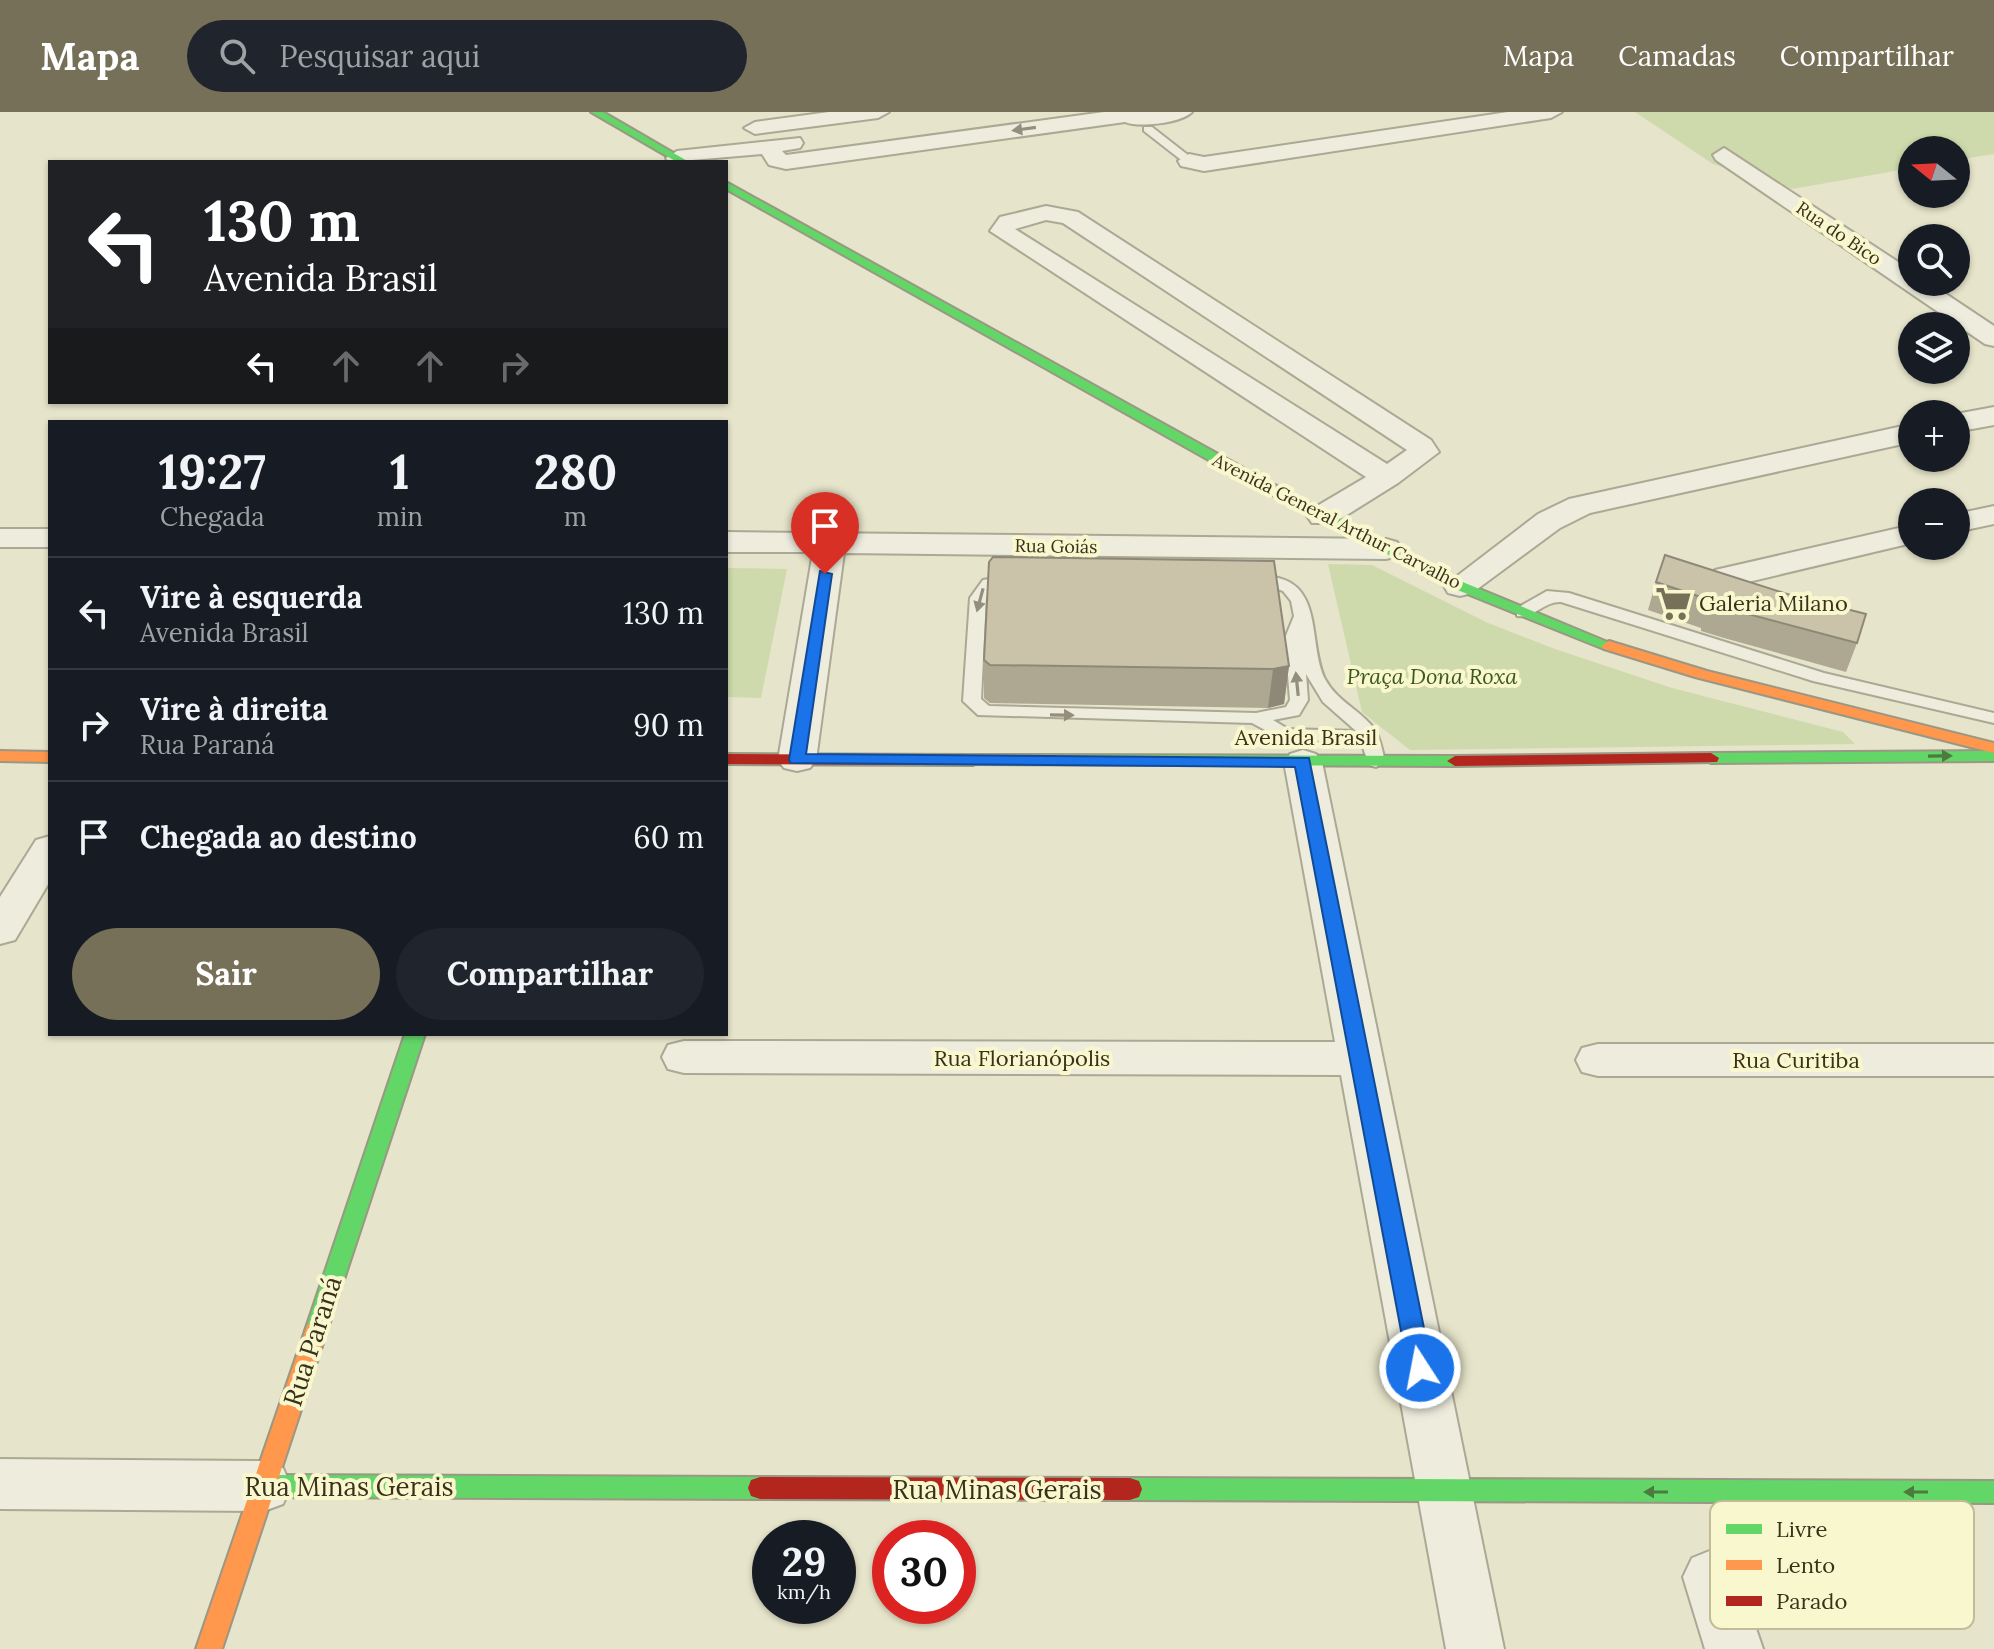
<!DOCTYPE html>
<html lang="pt">
<head>
<meta charset="utf-8">
<style>
	:root { --surface:#171b24; --page:#20242c; --text:#f1f3f6; --muted:#9ea1a6; --line:#363941; --accent:#767058 }
	body { margin:0; font-family:Lora,serif; background:var(--page); color:var(--text); height:100vh; display:flex; flex-direction:column; font-size:30px; white-space:nowrap }
	* { box-sizing:border-box; margin:0 }
	p { font-size:26px; color:var(--muted) }
	.icon { flex:none; width:44px; height:44px; fill:none; stroke:currentColor; stroke-width:2; stroke-linecap:round; stroke-linejoin:round }
	.map { position:relative; flex:1; overflow:hidden }
	.sheet { position:absolute; left:48px; top:308px; width:680px; height:616px; display:flex; flex-direction:column; background:var(--surface); border-radius:0px; box-shadow:0 2px 6px #0004 }
	.sheet>* { flex:none }
	.guide { position:absolute; left:48px; top:48px; width:680px; height:244px; border-radius:0px; box-shadow:0 2px 6px #0004; background:#202124; color:#fff; overflow:hidden }
	.needle { width:52px; rotate:288deg }
	.tools { position:absolute; left:1898px; top:24px; display:grid; gap:16px }
	.tools a { display:grid; place-items:center; width:72px; height:72px; border-radius:50%; background:var(--surface); box-shadow:0 2px 6px #0004; font-size:40px }
	.speed { position:absolute; left:752px; top:1408px; display:flex; gap:16px; font-size:40px; font-weight:700; text-align:center }
	.speed>* { display:grid; place-content:center; width:104px; height:104px; border-radius:50%; background:var(--surface); box-shadow:0 2px 6px #0004; line-height:1 }
	.speed small { font-size:20px; font-weight:400 }
	.speed .limit { border:12px solid #d22; background:#fff; color:#111 }
	.pin { position:absolute; display:grid; place-items:center; width:68px; height:68px; color:#fff; margin:-82px -34px; border-radius:50% 50% 50% 0; rotate:-45deg; box-shadow:0 0 8px #0007 }
	.pin .icon { rotate:45deg }
	.me { position:absolute; width:88px; margin:-44px; rotate:349deg; stroke-linejoin:round; filter:drop-shadow(0 0 6px #0008) }
	.turn { display:flex; align-items:center; gap:28px; height:168px; padding:0 24px; font-size:36px }
	.turn .icon { width:104px; height:104px; stroke-width:2.5 }
	.turn b { display:block; font-size:56px; line-height:68px }
	.lanes { display:flex; align-items:center; height:76px; padding:0 24px; background:#0003; justify-content:center; gap:40px; direction:ltr }
	.lanes .off { opacity:.35 }
	.eta { display:flex; justify-content:space-evenly; align-items:center; height:136px; text-align:center }
	.eta b { font-size:48px; font-weight:700; line-height:56px }
	.primary-button { display:flex; gap:16px; margin-top:auto; padding:16px 24px }
	.primary-button a { flex:1; height:92px; border-radius:48px; background:var(--accent); color:#fff; font-size:32px; font-weight:700; line-height:92px; text-align:center }
	.primary-button a+a { background:var(--page); color:var(--text) }
	ul { padding:0; list-style:none }
	li { display:flex; align-items:center; gap:24px; height:112px; padding:0 24px; border-top:2px solid var(--line) }
	li div { flex:1 }
	li b { display:block; font-size:30px }
	li em { font-style:normal }
	header { display:flex; align-items:center; gap:48px; box-sizing:border-box; height:112px; padding:0 40px; background:var(--accent); color:#fff }
	header strong { font-size:38px }
	nav { display:flex; gap:44px; margin-inline-start:auto; font-size:28px }
	.search { width:560px; height:72px; background:var(--page); display:flex; align-items:center; gap:20px; box-sizing:border-box; padding:0 28px; border-radius:44px; color:var(--muted); font-size:30px }
	.map>svg:first-child { display:block }
	.green { fill:#cedaab }
	.lines { fill:none; stroke-linecap:round; stroke-linejoin:round }
	.lane-casing { stroke:#aba894; stroke-width:4 }
	.street-casing { stroke:#aba894; stroke-width:4 }
	.fast-casing { stroke:#9a9784; stroke-width:4 }
	.slow-casing { stroke:#9a9784; stroke-width:4 }
	.jam-casing { stroke:#9a9784; stroke-width:4 }
	.lane { fill:#edecdd; fill-rule:evenodd }
	.street { fill:#edecdd; fill-rule:evenodd }
	.fast { fill:#63d668; fill-rule:evenodd }
	.slow { fill:#ff974d; fill-rule:evenodd }
	.jam { fill:#b3261e; fill-rule:evenodd }
	.wall { fill:#aea892 }
	.shaded-wall { fill:#8d8877 }
	.building { fill:#cac3aa; stroke:#8d8877; stroke-width:2 }
	.oneway { fill:#948e7c }
	.oneway2 { fill:#4c7b3e }
	.route { fill:#1a73e8; stroke:#114b97; stroke-width:2 }
	.labels { text-anchor:middle; dominant-baseline:central; stroke-width:8; stroke-linejoin:round; paint-order:stroke }
	.far-street-label { font-size:18px; fill:#3a311b; stroke:#f9f7ce }
	.poi-label { font-size:22px; fill:#3a311b; stroke:#f9f7ce; text-anchor:start }
	.park-label { font-size:22px; font-style:italic; fill:#3d591f; stroke:#f9f7ce }
	.street-label { font-size:22px; fill:#3a311b; stroke:#f9f7ce }
	.near-street-label { font-size:26px; fill:#3a311b; stroke:#f9f7ce }
	.key { fill:#f9f7ce; stroke:#c0bc98; stroke-width:2 }
	.key-label { font-size:22px; fill:#3a311b }
</style>
</head>
<body>
<header>
<strong>Mapa</strong>
<div class="search"><svg class="icon" aria-label="search" viewBox="0 0 24 24"><circle cx="10" cy="10" r="6"/><path d="M15 15l6 6"/></svg>Pesquisar aqui</div>
<nav><a>Mapa</a><a>Camadas</a><a>Compartilhar</a></nav>
</header>
<div class="map">
<svg width="1994" height="1537" viewBox="0 0 1994 1537">
	<rect width="100%" height="100%" fill="#e6e4ca"/>
	<path class="green" d="M1635,0H1994V42L1956,48V38H1912V56L1792,77L1713,52Z
		M1328,452L1372,453L1488,511L1555,537L1672,576L1843,620L1855,632L1410,638L1362,600Z
		M726,456L787,457L761,586L726,585Z"/>
	<g class="lines">
		<defs>
			<path id="lane" d="M1144,15H1152L1193,47V51H1185L1144,19Z
				M1012,463L1020,468L1018,471L994,475L986,486L981,587L989,594L1256,601L1286,595L1290,588L1285,526L1294,504L1291,489L1283,479L1272,475L1246,471L1244,468C1251,461 1263,463 1273,465C1324,472 1308,533 1325,567C1336,588 1358,597 1373,615C1380,623 1382,638 1385,649L1376,655L1369,653L1361,630L1284,628L1252,611L978,603L963,589L970,486L983,468ZM1306,562L1323,590L1356,619L1288,617L1273,608L1299,603L1308,588Z
				M1547,479L1569,481L1824,561L1994,601V611L1813,569L1561,490C1544,489 1534,507 1517,504V496Z"/>
			<path id="street" d="M829,0H889L878,6L755,22L744,16L755,10Z
				M1104,0H1192C1181,11 1139,16 1125,10L786,57L769,53L762,42L669,50L666,46L677,39L800,26L803,31L800,36L782,39L786,43Z
				M1508,0H1562L1551,6L1204,59L1181,54L1178,49L1189,42L1204,45Z
				M1724,36L1912,159V170H1928L1994,214V234L1985,232L1716,48L1713,43Z
				M1046,94L1078,100L1431,328L1439,340L1398,371L1334,411H1312L1307,404L1312,397L1366,365L990,119L1000,105ZM1046,108L1063,111L1407,338L1387,352L1015,117Z
				M1994,295V313L1956,320V302Z
				M1912,312V330L1590,401L1560,416L1472,481L1460,484L1448,481L1444,474L1538,402L1569,387Z
				M1994,394V412L1956,420V402Z
				M1912,413V431L1727,475L1715,472L1711,465L1715,458Z
				M0,417H50V435H0Z
				M726,420L1386,427L1397,430L1402,437L1397,444L1386,447L844,441L816,648L810,656L797,659L784,656L778,648L813,440H726Z
				M1303,638L1316,642L1322,650L1504,1537H1446L1341,963L684,961L668,957L662,945L668,933L684,929L1335,930L1284,650L1290,642Z
				M50,724V769L15,828L0,832V785L36,728Z
				M1598,932H1994V964H1598L1582,960L1576,948L1582,936Z
				M0,1347L264,1349L283,1356L291,1374L283,1392L264,1399L0,1397Z
				M1712,1438L1732,1446L1763,1537H1705L1683,1465L1692,1446Z"/>
			<path id="fast" d="M591,0H603L689,50H677Z
				M726,70L1265,368L1465,471L1617,534L1614,537H1604L1455,477L1255,374L726,77Z
				M1994,639V649L1711,651L1703,646L1711,641Z
				M973,643L1455,644L1463,649L1455,654L967,652L965,648L967,644Z
				M405,922H425L327,1219L324,1226L316,1229L308,1226L305,1219Z
				M264,1363L760,1365L769,1368L772,1376L769,1384L760,1387L264,1385L255,1382L252,1374L255,1366Z
				M1130,1366L1994,1369V1391L1130,1388L1121,1385L1118,1377L1121,1369Z"/>
			<path id="slow" d="M1609,529L1707,559L1994,631V641L1695,565L1604,537L1601,534Z
				M0,639L50,640V650L0,649Z
				M316,1209L324,1212L327,1219L222,1537H196L305,1219L308,1212Z"/>
			<path id="jam" d="M1711,641L1719,646L1717,650L1455,654L1447,649L1455,644Z
				M726,642L973,643L981,648L973,653L726,652Z
				M760,1365L1130,1366L1139,1369L1142,1377L1139,1385L1130,1388L760,1387L751,1384L748,1376L751,1368Z"/>
		</defs>
		<use href="#lane" class="lane-casing"/>
		<use href="#street" class="street-casing"/>
		<use href="#fast" class="fast-casing"/>
		<use href="#slow" class="slow-casing"/>
		<use href="#jam" class="jam-casing"/>
		<use href="#lane" class="lane"/>
		<use href="#street" class="street"/>
		<use href="#fast" class="fast"/>
		<use href="#slow" class="slow"/>
		<use href="#jam" class="jam"/>
	</g>
	<path class="wall" d="M1656,470L1857,531L1846,560L1724,526L1701,519V516L1648,498Z
		M984,548L1289,554L1284,592L1268,596L990,591L984,586Z"/>
	<path class="shaded-wall" d="M1289,554L1284,592L1268,596L1273,557Z"/>
	<path class="building" d="M1665,443L1787,482L1866,502L1857,531L1733,498L1709,490L1710,488L1656,470Z
		M993,445L1274,449L1289,554L1273,557L990,553L984,548L989,450Z"/>
	<defs><path id="oneway-solid" d="M-6-.8H1V-3.2L6.5 0L1 3.2V.8H-6Z" transform="scale(2)"/></defs>
	<g class="oneway">
		<use href="#oneway-solid" transform="translate(1024 17) rotate(172)"/>
		<use href="#oneway-solid" transform="translate(980 488) rotate(105)"/>
		<use href="#oneway-solid" transform="translate(1297 572) rotate(-96)"/>
		<use href="#oneway-solid" transform="translate(1062 603) rotate(1)"/>
	</g>
	<g class="oneway2">
		<use href="#oneway-solid" transform="translate(1940 644) rotate(-1)"/>
		<use href="#oneway-solid" transform="translate(1656 1380) rotate(-180)"/>
		<use href="#oneway-solid" transform="translate(1916 1380) rotate(-180)"/>
	</g>
	<path class="route" d="M820,459L832,462L806,642L1309,646L1432,1256L1429,1263L1420,1266L1412,1263L1408,1256L1295,655L791,651L789,648Z"/>
	<defs>
		<symbol id="supermarket-bare" viewBox="-9 -9 18 18"><path d="M-6-5.5h2.5l.6 2H6L4.5 2H-2.5L-4.4-4H-6ZM-1.5 3.2a1.3 1.3 0 1 0 .1 0ZM3 3.2a1.3 1.3 0 1 0 .1 0Z" fill="#767058" stroke="#f9f7ce" stroke-width="2.5" paint-order="stroke"/></symbol>
	</defs>
	<g fill-rule="evenodd">
		<use href="#supermarket-bare" x="1648" y="466" width="51" height="51"/>
	</g>
	<g class="labels">
		<g class="far-street-label">
			<text transform="translate(1839 121) rotate(34)">Rua do Bico</text>
			<text transform="translate(1337 409) rotate(27)">Avenida General Arthur Carvalho</text>
			<text transform="translate(1056 434) rotate(1)">Rua Goiás</text>
		</g>
		<g class="poi-label">
			<text x="1699" y="491">Galeria Milano</text>
		</g>
		<g class="park-label">
			<text x="1432" y="564">Praça Dona Roxa</text>
		</g>
		<g class="street-label">
			<text x="1306" y="625">Avenida Brasil</text>
			<text x="1022" y="946">Rua Florianópolis</text>
			<text x="1796" y="948">Rua Curitiba</text>
		</g>
		<g class="near-street-label">
			<text transform="translate(312 1229) rotate(-72)">Rua Paraná</text>
			<text x="349" y="1374">Rua Minas Gerais</text>
			<text x="997" y="1377">Rua Minas Gerais</text>
		</g>
	</g>
	<rect x="1710" y="1389" width="264" height="128" rx="12" class="key"/>
	<rect x="1726" y="1412" width="36" height="10" fill="#63d668"/>
	<rect x="1726" y="1448" width="36" height="10" fill="#ff974d"/>
	<rect x="1726" y="1484" width="36" height="10" fill="#b3261e"/>
	<g class="key-label">
		<text x="1776" y="1425">Livre</text>
		<text x="1776" y="1461">Lento</text>
		<text x="1776" y="1497">Parado</text>
	</g>
</svg>
<div class="tools">
<a><svg class="needle" viewBox="-14 -14 28 28"><path d="M0-13l5 13h-10z" fill="#e53935"/><path d="M0 13l5-13h-10z" fill="#9ea1a6"/></svg></a>
<a><svg class="icon" aria-label="search" viewBox="0 0 24 24"><circle cx="10" cy="10" r="6"/><path d="M15 15l6 6"/></svg></a>
<a><svg class="icon" aria-label="layers" viewBox="0 0 24 24"><path d="M12 4l9 5-9 5-9-5zM3 14l9 5 9-5"/></svg></a>
<a>+</a>
<a>−</a>
</div>
<div class="speed"><div>29<small>km/h</small></div><div class="limit">30</div></div>
<div class="pin" style="left:825px;top:462px;background:#d93025"><svg class="icon" aria-label="arrive" viewBox="0 0 24 24"><path d="M6 21V4h12l-3 4 3 4H6"/></svg></div>
<svg class="me" style="left:1420px;top:1256px" viewBox="-20 -20 40 40"><circle r="17" fill="#1a73e8" stroke="#fff" stroke-width="3"/><path d="M0-11L8 9 0 5-8 9z" fill="#fff"/></svg>
<div class="guide">
<div class="turn"><svg class="icon" aria-label="left" viewBox="0 0 24 24"><path d="M17 20v-9H6M10 6l-5 5 5 5"/></svg><div><b>130 m</b>Avenida Brasil</div></div>
<div class="lanes"><svg class="icon" aria-label="left" viewBox="0 0 24 24"><path d="M17 20v-9H6M10 6l-5 5 5 5"/></svg><svg class="icon off" aria-label="ahead" viewBox="0 0 24 24"><path d="M12 20V5M6 11l6-6 6 6"/></svg><svg class="icon off" aria-label="ahead" viewBox="0 0 24 24"><path d="M12 20V5M6 11l6-6 6 6"/></svg><svg class="icon off" aria-label="right" viewBox="0 0 24 24"><path d="M7 20v-9h11M14 6l5 5-5 5"/></svg></div>
</div>
<section class="sheet">
<div class="eta">
<div><b>19:27</b><p>Chegada</p></div>
<div><b>1</b><p>min</p></div>
<div><b>280</b><p>m</p></div>
</div>
<ul>
<li><svg class="icon" aria-label="left" viewBox="0 0 24 24"><path d="M17 20v-9H6M10 6l-5 5 5 5"/></svg><div><b>Vire à esquerda</b><p>Avenida Brasil</p></div><em>130 m</em></li>
<li><svg class="icon" aria-label="right" viewBox="0 0 24 24"><path d="M7 20v-9h11M14 6l5 5-5 5"/></svg><div><b>Vire à direita</b><p>Rua Paraná</p></div><em>90 m</em></li>
<li><svg class="icon" aria-label="arrive" viewBox="0 0 24 24"><path d="M6 21V4h12l-3 4 3 4H6"/></svg><div><b>Chegada ao destino</b></div><em>60 m</em></li>
</ul>
<div class="primary-button"><a>Sair</a><a>Compartilhar</a></div>
</section>
</div>
</body>
</html>
